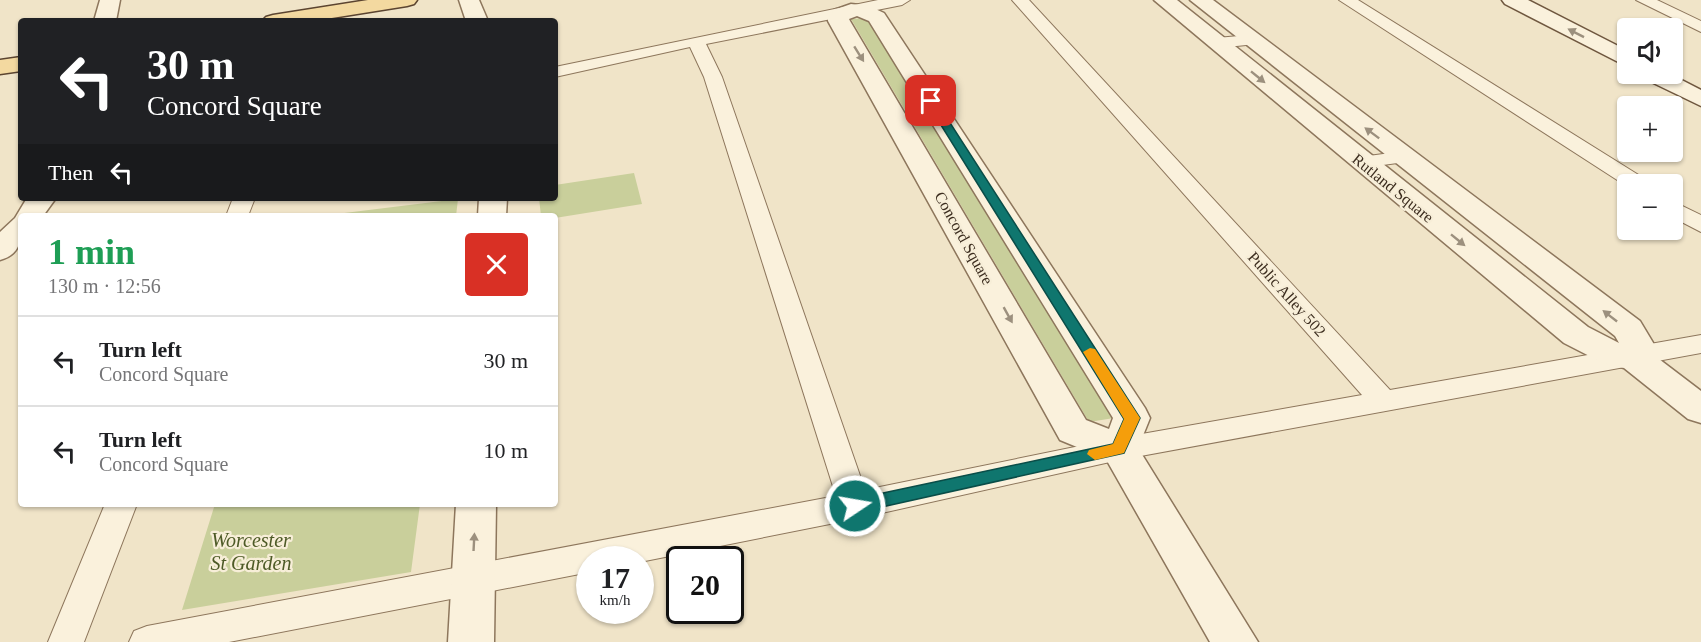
<!DOCTYPE html>
<html lang="en">
<head>
<meta charset="utf-8">
<style>
	:root { --surface:#fff; --page:#f2f2f2; --text:#202124; --muted:#757577; --line:#e0e0e0 }
	body { margin:0; font-family:Georgia,serif; background:var(--page); color:var(--text); height:100vh; display:flex; flex-direction:column; font-size:22px; white-space:nowrap }
	* { box-sizing:border-box; margin:0 }
	p { font-size:20px; color:var(--muted) }
	.icon { flex:none; width:33px; height:33px; fill:none; stroke:currentColor; stroke-width:2; stroke-linecap:round; stroke-linejoin:round }
	.map { position:relative; flex:1; overflow:hidden }
	.side { position:absolute; left:18px; top:213px; width:540px; height:294px; display:flex; flex-direction:column; background:var(--surface); border-radius:6px; box-shadow:0 2px 4px #0004 }
	.side>* { flex:none }
	.banner { position:absolute; left:18px; top:18px; width:540px; height:183px; border-radius:6px; box-shadow:0 2px 4px #0004; background:#202124; color:#fff; overflow:hidden }
	.buttons { position:absolute; left:1617px; top:18px; display:grid; gap:12px }
	.buttons a { display:grid; place-items:center; width:66px; height:66px; border-radius:6px; background:var(--surface); box-shadow:0 2px 4px #0004; font-size:30px }
	.speed { position:absolute; left:576px; top:546px; display:flex; gap:12px; font-size:30px; font-weight:700; text-align:center }
	.speed>* { display:grid; place-content:center; width:78px; height:78px; border-radius:50%; background:var(--surface); box-shadow:0 2px 4px #0004; line-height:1 }
	.speed small { font-size:15px; font-weight:400 }
	.speed .limit { border:3px solid #111; border-radius:9px; background:#fff; color:#111 }
	.pin { position:absolute; display:grid; place-items:center; width:51px; height:51px; color:#fff; margin:-26px; border-radius:12px; box-shadow:0 3px 9px #0006 }
	.me { position:absolute; width:66px; margin:-33px; rotate:78deg; stroke-linejoin:round; filter:drop-shadow(0 0 4px #0008) }
	.turn { display:flex; align-items:center; gap:21px; height:126px; padding:0 30px; font-size:27px }
	.turn .icon { width:78px; height:78px; stroke-width:2.5 }
	.turn b { display:block; font-size:42px; line-height:51px }
	.then { display:flex; align-items:center; height:57px; padding:0 30px; background:#0003; gap:12px; font-size:22px }
	.round { display:grid; place-items:center; flex:none; width:63px; height:63px; border-radius:6px; background:var(--page) }
	.head { display:flex; align-items:center; justify-content:space-between; height:102px; padding:0 30px }
	h1 { font-size:36px; font-weight:600; line-height:45px; color:#1e9e55 }
	ul { padding:0; list-style:none }
	li { display:flex; align-items:center; gap:18px; height:90px; padding:0 30px; border-top:2px solid var(--line) }
	li div { flex:1 }
	li b { display:block; font-size:22px }
	li em { font-style:normal }
	.map>svg:first-child { display:block }
	.green { fill:#c9cf9b }
	.lines { fill:none; stroke-linecap:round; stroke-linejoin:round }
	.lane-casing { stroke:#8d765c; stroke-width:2 }
	.street-casing { stroke:#8d765c; stroke-width:3 }
	.secondary-casing { stroke:#6f573f; stroke-width:3 }
	.primary-casing { stroke:#5b4430; stroke-width:3 }
	.lane { fill:#faf1dc; fill-rule:evenodd }
	.street { fill:#faf1dc; fill-rule:evenodd }
	.secondary { fill:#faf1dc; fill-rule:evenodd }
	.primary { fill:#f3d9a0; fill-rule:evenodd }
	.oneway { fill:#9c907e }
	.route { fill:#0f766e; stroke:#0a4d48; stroke-width:1.5 }
	.slow { fill:#f59e0b }
	.labels { text-anchor:middle; dominant-baseline:central; stroke-width:4.5; stroke-linejoin:round; paint-order:stroke }
	.street-label { font-size:16px; fill:#3d2e20; stroke:#f7eed8 }
	.near-park-label { font-size:20px; font-style:italic; fill:#4d5a26; stroke:#f7eed8 }
</style>
</head>
<body>
<div class="map">
<svg width="1701" height="642" viewBox="0 0 1701 642">
	<rect width="100%" height="100%" fill="#f0e4c8"/>
	<path class="green" d="M867,18L1114,418L1089,422L851,19Z
		M634,173L642,204L555,218V216H541L539,198H555V185Z
		M458,199L456,216H320Z
		M215,504H420L411,572L182,610Z"/>
	<g class="lines">
		<defs>
			<path id="lane" d="M878,0H910L902,5L706,44L722,77L865,490L1119,438L1362,395L1012,0H1029L1390,390L1701,335V353L1119,460L855,519L640,562V560H590V572L229,642H129L134,631L147,626L836,496L704,77L690,47L555,77V67Z
				M1339,0H1358L1645,179L1648,184H1628V187Z
				M1636,0H1657L1701,21V32Z
				M1250,35L1256,36L1258,40L1256,44L1217,48L1209,43L1217,38Z
				M1405,151L1412,153L1415,157L1412,161L1361,168L1354,166L1351,162L1354,158Z
				M233,198H255L248,216H226Z
				M1672,201L1701,215V232L1672,217Z
				M105,504H137L84,642H48Z"/>
			<path id="street" d="M100,0H120L116,21H94Z
				M459,0H479L488,21H466Z
				M1154,0H1177L1588,327L1619,343L1615,336L1190,0H1213L1640,321L1658,351L1655,356L1701,391V423L1688,419L1624,368L1603,363L1564,343Z
				M851,4L869,6L884,13L1145,408L1150,418L1138,448L1258,642H1210L1106,459L1060,440L828,21V18L834,10ZM857,16L869,21L1113,418L1109,429L1086,420L850,21L849,19Z
				M27,198H56L43,216H21C21,236 23,254 0,260V232L15,218Z
				M479,198H507L506,216H478Z
				M456,504H496L494,642H448Z"/>
			<path id="secondary" d="M1502,0H1528L1628,51V67L1505,4Z
				M1641,74H1670L1701,90V106L1645,79Z"/>
			<path id="primary" d="M368,0H417L414,4L407,6L313,21H262L266,17L273,15Z
				M21,57V71L0,74V60Z"/>
		</defs>
		<use href="#lane" class="lane-casing"/>
		<use href="#street" class="street-casing"/>
		<use href="#secondary" class="secondary-casing"/>
		<use href="#primary" class="primary-casing"/>
		<use href="#lane" class="lane"/>
		<use href="#street" class="street"/>
		<use href="#secondary" class="secondary"/>
		<use href="#primary" class="primary"/>
	</g>
	<defs><path id="oneway-solid" d="M-6-.8H1V-3.2L6.5 0L1 3.2V.8H-6Z" transform="scale(1.5)"/></defs>
	<g class="oneway">
		<use href="#oneway-solid" transform="translate(1576 33) rotate(-153)"/>
		<use href="#oneway-solid" transform="translate(859 54) rotate(58)"/>
		<use href="#oneway-solid" transform="translate(1258 77) rotate(39)"/>
		<use href="#oneway-solid" transform="translate(1372 133) rotate(-143)"/>
		<use href="#oneway-solid" transform="translate(1458 240) rotate(39)"/>
		<use href="#oneway-solid" transform="translate(1008 315) rotate(61)"/>
		<use href="#oneway-solid" transform="translate(1610 316) rotate(-142)"/>
		<use href="#oneway-solid" transform="translate(474 542) rotate(-87)"/>
	</g>
	<path class="route" d="M931,98L936,101L1140,418L1124,453L855,513L849,511L846,506L849,501L855,499L1113,444L1124,419L926,101Z"/>
	<path class="slow" d="M1090,348L1095,349L1140,418L1124,453L1095,460L1087,454L1089,450L1113,444L1124,419L1083,352Z"/>
	<g class="labels">
		<g class="street-label">
			<text transform="translate(1393 188) rotate(39)">Rutland Square</text>
			<text transform="translate(964 238) rotate(61)">Concord Square</text>
			<text transform="translate(1287 294) rotate(48)">Public Alley 502</text>
		</g>
		<g class="near-park-label">
			<text x="251" y="540">Worcester<tspan x="251" dy="23">St Garden</tspan></text>
		</g>
	</g>
</svg>
<div class="buttons">
<a><svg class="icon" aria-label="sound" viewBox="0 0 24 24"><path d="M4 9h4l5-4v14l-5-4H4zM17 9q2 3 0 6"/></svg></a>
<a>+</a>
<a>−</a>
</div>
<div class="speed"><div>17<small>km/h</small></div><div class="limit">20</div></div>
<div class="pin" style="left:931px;top:101px;background:#d93025"><svg class="icon" aria-label="arrive" viewBox="0 0 24 24"><path d="M6 21V4h12l-3 4 3 4H6"/></svg></div>
<svg class="me" style="left:855px;top:506px" viewBox="-20 -20 40 40"><circle r="17" fill="#0f766e" stroke="#fff" stroke-width="3"/><path d="M0-11L8 9 0 5-8 9z" fill="#fff"/></svg>
<div class="banner">
<div class="turn"><svg class="icon" aria-label="left" viewBox="0 0 24 24"><path d="M17 20v-9H6M10 6l-5 5 5 5"/></svg><div><b>30 m</b>Concord Square</div></div>
<div class="then">Then<svg class="icon" aria-label="left" viewBox="0 0 24 24"><path d="M17 20v-9H6M10 6l-5 5 5 5"/></svg></div>
</div>
<section class="side">
<div class="head"><div><h1>1 min</h1><p>130 m · 12:56</p></div><a class="round" style="background:#d93025;color:#fff"><svg class="icon" aria-label="close" viewBox="0 0 24 24"><path d="M6 6l12 12M18 6L6 18"/></svg></a></div>
<ul>
<li><svg class="icon" aria-label="left" viewBox="0 0 24 24"><path d="M17 20v-9H6M10 6l-5 5 5 5"/></svg><div><b>Turn left</b><p>Concord Square</p></div><em>30 m</em></li>
<li><svg class="icon" aria-label="left" viewBox="0 0 24 24"><path d="M17 20v-9H6M10 6l-5 5 5 5"/></svg><div><b>Turn left</b><p>Concord Square</p></div><em>10 m</em></li>
</ul>
</section>
</div>
</body>
</html>
